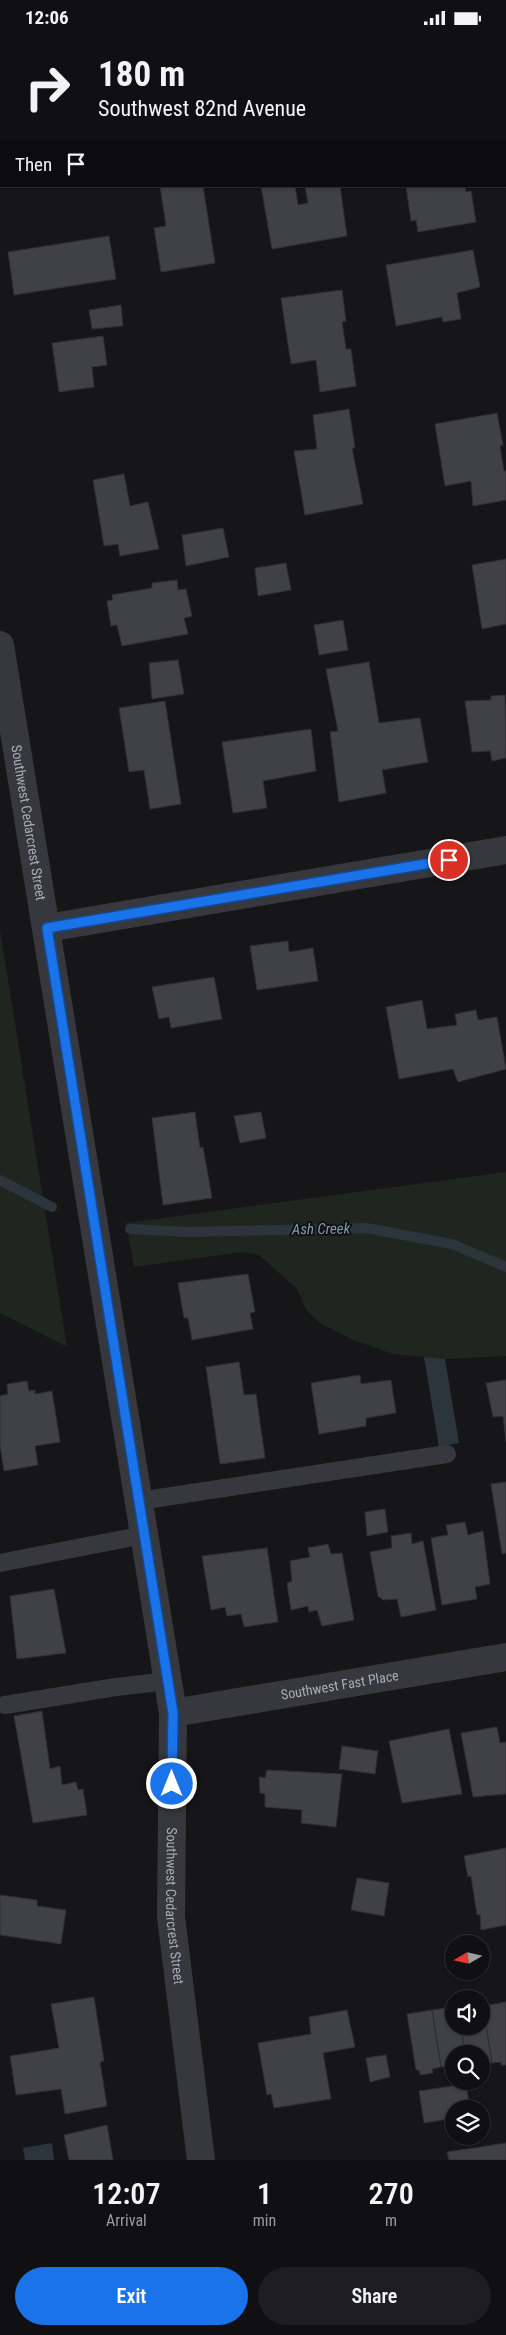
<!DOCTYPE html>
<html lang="en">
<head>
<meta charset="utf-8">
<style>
	:root { --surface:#101012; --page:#1e1e20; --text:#f1f3f6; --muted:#9c9d9f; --line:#303032; --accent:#1a73e8 }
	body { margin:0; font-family:"Roboto Condensed",sans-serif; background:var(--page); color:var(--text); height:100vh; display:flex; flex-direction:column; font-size:19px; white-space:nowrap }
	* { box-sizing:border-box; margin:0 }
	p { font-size:16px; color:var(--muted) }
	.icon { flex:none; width:28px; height:28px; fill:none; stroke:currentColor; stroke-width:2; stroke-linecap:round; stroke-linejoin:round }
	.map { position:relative; height:2125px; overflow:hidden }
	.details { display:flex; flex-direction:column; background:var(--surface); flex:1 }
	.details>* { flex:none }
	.guide { position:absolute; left:0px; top:0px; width:506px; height:152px; box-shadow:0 1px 4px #0004,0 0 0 1px var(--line); background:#101012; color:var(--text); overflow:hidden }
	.needle { width:32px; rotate:261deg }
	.controls { position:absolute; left:445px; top:1900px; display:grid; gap:10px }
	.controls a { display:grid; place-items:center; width:45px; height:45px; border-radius:50%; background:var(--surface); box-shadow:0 1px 4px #0004,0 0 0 1px var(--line); font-size:25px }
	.pin { position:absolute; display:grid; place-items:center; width:42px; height:42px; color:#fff; margin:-21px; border:2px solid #fff; border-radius:50%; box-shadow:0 1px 5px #0007 }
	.me { position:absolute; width:55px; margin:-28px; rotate:0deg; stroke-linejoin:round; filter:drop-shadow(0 0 4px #0008) }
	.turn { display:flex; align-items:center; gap:18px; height:105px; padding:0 15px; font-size:22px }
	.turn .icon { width:65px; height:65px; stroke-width:2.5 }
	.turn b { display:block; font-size:35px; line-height:42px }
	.then { display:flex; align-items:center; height:48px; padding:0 15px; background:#0003; gap:10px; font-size:19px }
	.eta { display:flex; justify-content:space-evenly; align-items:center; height:85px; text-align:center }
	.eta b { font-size:30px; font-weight:600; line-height:35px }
	.action { display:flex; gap:10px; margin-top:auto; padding:10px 15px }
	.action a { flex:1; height:58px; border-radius:30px; background:var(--accent); color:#fff; font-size:20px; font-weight:600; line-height:58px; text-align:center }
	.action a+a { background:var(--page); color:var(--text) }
	.status { display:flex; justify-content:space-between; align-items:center; height:35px; padding:0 25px; background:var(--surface); direction:ltr }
	.status svg { height:14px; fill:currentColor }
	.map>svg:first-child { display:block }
	.green { fill:#1e261f }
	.water { fill:#2c353c }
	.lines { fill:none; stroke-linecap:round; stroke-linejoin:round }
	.stream { stroke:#2c353c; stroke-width:10 }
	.building { fill:#404145; stroke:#303034 }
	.service { stroke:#37383d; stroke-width:18 }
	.minor { stroke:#37383d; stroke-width:28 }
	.route-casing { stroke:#114b97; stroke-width:12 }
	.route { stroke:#1a73e8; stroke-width:9 }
	.labels { text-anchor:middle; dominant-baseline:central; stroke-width:4; stroke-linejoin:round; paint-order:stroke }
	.street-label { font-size:14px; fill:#a8adb8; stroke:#111113 }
	.water-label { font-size:15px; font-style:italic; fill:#7f9bb3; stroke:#111113 }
</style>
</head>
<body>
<div class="status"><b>12:06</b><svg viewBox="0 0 49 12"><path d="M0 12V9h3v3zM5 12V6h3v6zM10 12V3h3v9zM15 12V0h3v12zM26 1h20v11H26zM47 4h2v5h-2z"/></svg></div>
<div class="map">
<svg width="506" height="2125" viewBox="0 0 506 2125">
	<rect width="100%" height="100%" fill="#161618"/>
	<path class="green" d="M0,895L67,1312L0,1278Z
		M506,1137V1321L445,1324L393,1319L356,1306L321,1289L307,1276L297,1254L259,1220L242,1217L134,1232L126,1188Z"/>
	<path class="water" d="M424,1322L445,1324L459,1408L439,1412Z
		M52,2108L54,2125H25L23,2113Z"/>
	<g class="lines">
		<path class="stream" d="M0,1145L52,1172
			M130,1194L189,1197L366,1193L452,1209L506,1232"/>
	</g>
	<path class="building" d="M353,0H464V1H353Z
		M0,41H1L0,96Z
		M160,151H203L215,228L161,237L154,193L166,191Z
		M261,151H295L298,170L308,168L305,151H340L347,201L272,214Z
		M406,151H465L466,157L471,156L476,187L418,197L416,185L411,186Z
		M109,201L116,244L14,260L8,217Z
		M473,215L480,252L457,258L461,284L443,287L442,282L396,291L386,230Z
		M342,255L346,286L342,287L346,314H351L356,351L320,357L316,325L291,329L281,263Z
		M121,270L123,291L92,294L89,275Z
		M103,301L107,330L92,332L94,352L59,357L52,308Z
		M349,374L355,413H352L363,469L305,480L294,416L317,414L313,380Z
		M497,378L503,410L500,411L504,436H506V465L473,471L471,446L445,451L435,389Z
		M124,439L130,471L148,467L159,514L120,521L118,509L104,511L93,445Z
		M223,493L229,522L186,531L182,500Z
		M506,524V589L482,594L472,530Z
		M286,528L291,555L258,561L255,533Z
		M177,545L178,555L186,554L192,581L184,583L188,599L122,611L117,590L111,591L107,566L113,565L112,560L152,553V548Z
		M343,585L348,615L319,620L314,590Z
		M178,625L184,659L152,664L149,628Z
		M369,627L379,688L420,683L428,727L382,735L386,758L339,767L330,697L338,696L326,634Z
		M505,660L506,723L492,726L490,716L472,717L465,666L491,665V661Z
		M165,666L181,769L150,774L144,735L129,737L119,673Z
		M311,694L316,736L263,746L267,773L233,778L222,707Z
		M288,906L289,917L313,913L318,946L257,955L250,911Z
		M214,942L222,984L171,993L169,982L159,984L152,952Z
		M422,965L427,994L457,990L455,979L476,975L478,985L497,982L506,1034L458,1047L453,1034L399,1044L386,972Z
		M195,1077L200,1113L203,1112L212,1163L163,1170L152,1083Z
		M261,1077L266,1103L240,1108L234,1081Z
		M248,1239L255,1277L250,1278L253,1294L192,1305L188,1283H184L178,1248Z
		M239,1327L244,1360L256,1359L265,1423L220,1429L206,1332Z
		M360,1340L361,1349L391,1345L396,1378L366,1383V1391L319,1399L311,1348Z
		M506,1345V1407L503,1381L493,1382L486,1348Z
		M27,1346L29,1356L35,1355V1359L52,1356L60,1407L35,1411L38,1430L4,1436L0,1410V1361L8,1359L7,1349Z
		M506,1447V1518L502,1519L491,1449Z
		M385,1474L388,1497L367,1501L365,1477Z
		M465,1487L468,1500L483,1496L490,1549L475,1552L477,1564L442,1570L431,1503L448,1500L446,1490Z
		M411,1498L412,1509L423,1506L436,1575L401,1582L397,1564L383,1565L378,1561L370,1517L392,1513L391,1501Z
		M328,1509L331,1519L342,1518L354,1585L322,1591L317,1575L309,1577L308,1571L291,1575L287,1548L292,1546L290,1526L310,1522L308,1513Z
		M267,1513L278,1587L244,1592L241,1579L227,1581L225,1572L211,1575L202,1521Z
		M54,1554L66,1618L17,1624L10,1561Z
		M42,1676L50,1734L60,1731L62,1750L76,1747L78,1755L83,1754L87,1780L33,1788L14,1681Z
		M497,1692L500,1708L506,1707V1759L473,1762L461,1698Z
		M449,1694L462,1759L402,1768L389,1706Z
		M342,1711L378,1716L375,1739L339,1734Z
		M267,1735L342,1739L336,1792L301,1788L302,1775L265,1772V1759L260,1758L259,1742L265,1743Z
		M506,1813V1890L481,1895L480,1879L477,1880L471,1841L468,1842L464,1821Z
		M357,1843L389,1848L384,1881L351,1875Z
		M0,1860L37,1865V1871L66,1875L61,1909L0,1900Z
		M94,1962L104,2026L100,2027L107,2071L65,2079L61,2054L16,2060L10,2021L59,2013L51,1969Z
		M506,1967V2030H501V2027L492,2028L483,1971Z
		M481,1971H483L492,2028L483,2029L484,2033H481V2019H465L461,1991H481Z
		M454,1972V1991H461L465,2019H454V2034L450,2035L449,2031L441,2032L432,1975Z
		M347,1975L355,2012L323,2018L331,2064L274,2073L271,2059L267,2060L258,2008L311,1999L309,1982Z
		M432,1975L441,2032L432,2034L433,2038L420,2040L419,2035H416L407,1979Z
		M386,2020L390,2042L370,2047L366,2023Z
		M466,2049L470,2074H454V2083L424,2088L419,2056Z
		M107,2090L113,2125H69L64,2100Z
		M506,2108V2125H449L447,2117Z"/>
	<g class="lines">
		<path class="service" d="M139,1466L447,1419
			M0,1528L144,1500
			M5,1670L116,1652L168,1646"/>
		<g class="minor">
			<path d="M505,5L506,12"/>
			<path id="s1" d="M0,610L173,1678L171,1882L201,2125"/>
			<path d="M47,893L506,815"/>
			<path id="s2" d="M173,1678L506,1622"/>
		</g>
	</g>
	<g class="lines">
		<defs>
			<path id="route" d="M172,1749L173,1678L47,893L449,825"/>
		</defs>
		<use href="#route" class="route-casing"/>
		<use href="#route" class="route"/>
	</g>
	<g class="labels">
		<g class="street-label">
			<text stroke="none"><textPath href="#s1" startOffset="180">Southwest Cedarcrest Street</textPath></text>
			<text stroke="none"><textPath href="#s2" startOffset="169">Southwest Fast Place</textPath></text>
			<text stroke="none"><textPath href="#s1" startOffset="1275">Southwest Cedarcrest Street</textPath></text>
		</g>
		<g class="water-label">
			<text transform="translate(321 1194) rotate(-1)">Ash Creek</text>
		</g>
	</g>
</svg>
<div class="controls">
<a><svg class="needle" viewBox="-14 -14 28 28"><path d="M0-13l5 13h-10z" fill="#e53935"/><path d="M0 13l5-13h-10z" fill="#9c9d9f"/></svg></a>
<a><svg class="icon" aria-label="sound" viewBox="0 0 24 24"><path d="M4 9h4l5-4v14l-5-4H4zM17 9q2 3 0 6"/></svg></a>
<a><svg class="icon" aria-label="search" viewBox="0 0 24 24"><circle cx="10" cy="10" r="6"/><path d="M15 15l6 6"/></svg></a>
<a><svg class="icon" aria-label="layers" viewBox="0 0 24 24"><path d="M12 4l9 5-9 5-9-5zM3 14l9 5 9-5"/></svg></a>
</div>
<div class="pin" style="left:449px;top:825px;background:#d93025"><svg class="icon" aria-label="arrive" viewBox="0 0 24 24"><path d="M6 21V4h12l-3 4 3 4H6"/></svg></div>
<svg class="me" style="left:172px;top:1749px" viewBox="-20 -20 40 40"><circle r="17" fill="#1a73e8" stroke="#fff" stroke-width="3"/><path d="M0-11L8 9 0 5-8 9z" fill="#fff"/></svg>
<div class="guide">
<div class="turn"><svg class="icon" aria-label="right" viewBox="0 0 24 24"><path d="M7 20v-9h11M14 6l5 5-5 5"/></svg><div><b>180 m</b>Southwest 82nd Avenue</div></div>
<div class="then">Then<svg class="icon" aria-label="arrive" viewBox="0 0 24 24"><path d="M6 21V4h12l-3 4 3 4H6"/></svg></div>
</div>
</div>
<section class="details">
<div class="eta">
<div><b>12:07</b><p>Arrival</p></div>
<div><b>1</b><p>min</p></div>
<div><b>270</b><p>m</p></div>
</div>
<div class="action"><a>Exit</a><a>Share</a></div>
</section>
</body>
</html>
